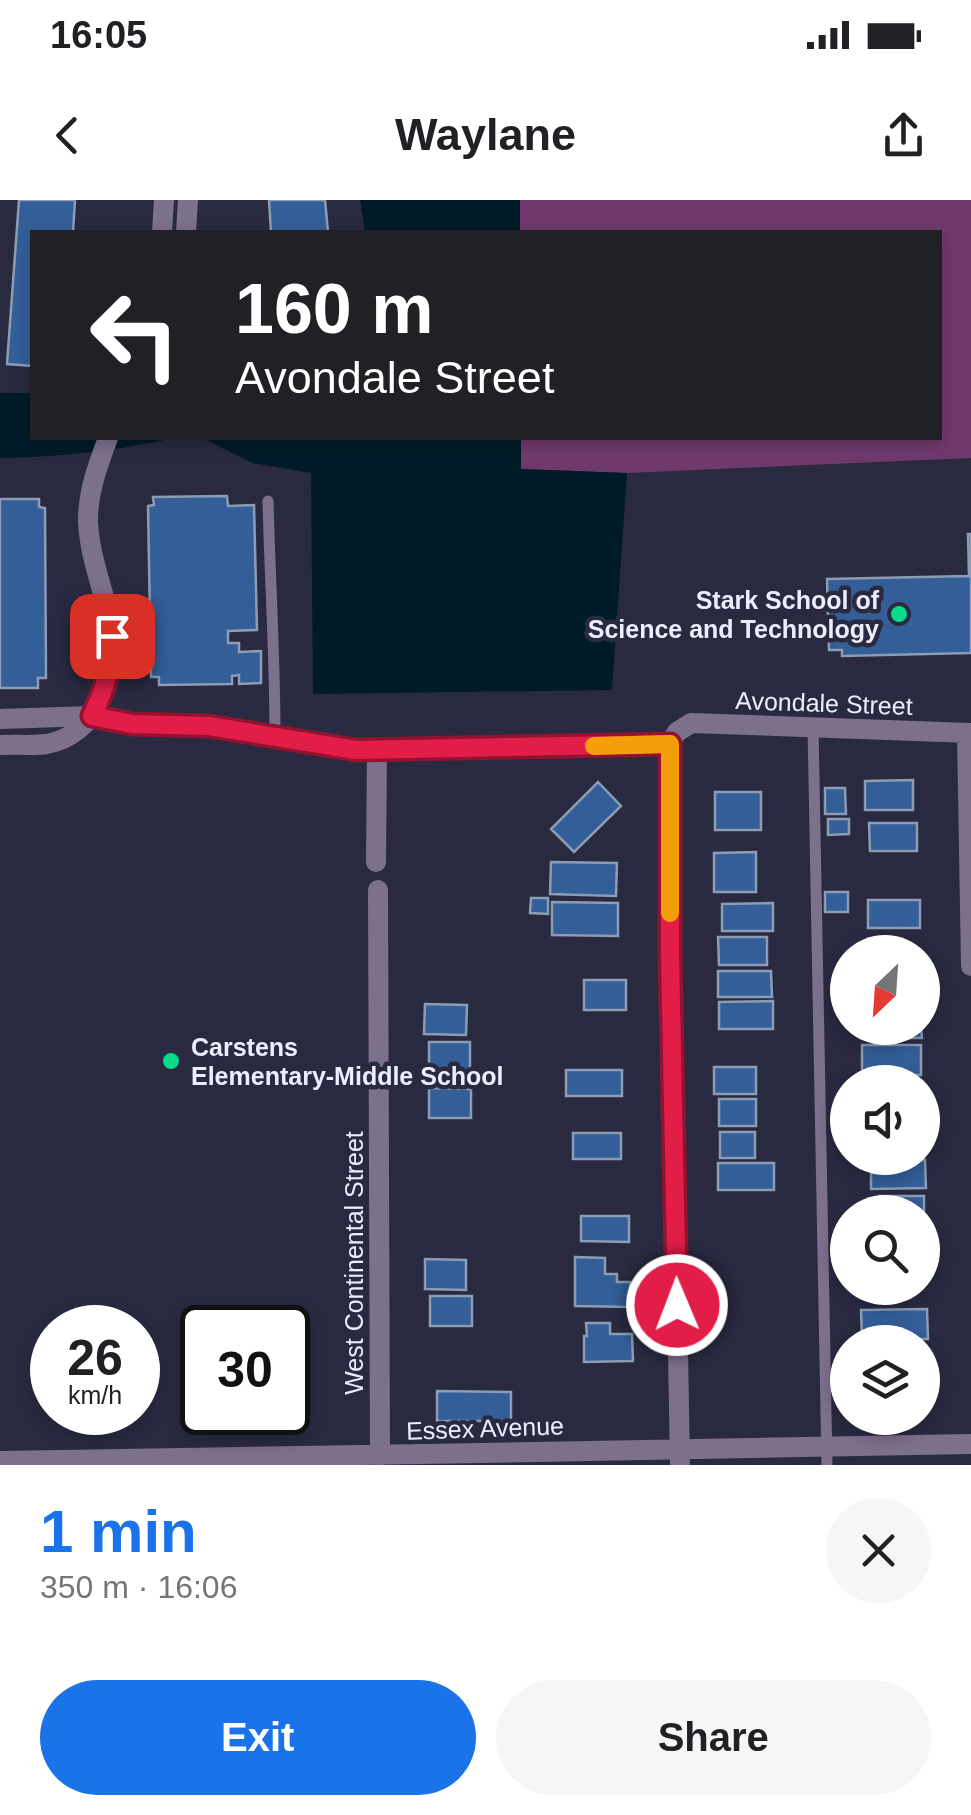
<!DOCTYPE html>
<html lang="en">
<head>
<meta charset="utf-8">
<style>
	:root { --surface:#fff; --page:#f6f6f6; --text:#202124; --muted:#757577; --accent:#1a73e8 }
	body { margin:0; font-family:Arial,sans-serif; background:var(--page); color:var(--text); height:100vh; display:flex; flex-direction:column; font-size:38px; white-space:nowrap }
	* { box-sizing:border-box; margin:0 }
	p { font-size:32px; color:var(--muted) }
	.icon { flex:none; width:55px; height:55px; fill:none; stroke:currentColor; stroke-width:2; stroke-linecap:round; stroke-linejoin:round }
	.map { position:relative; height:1265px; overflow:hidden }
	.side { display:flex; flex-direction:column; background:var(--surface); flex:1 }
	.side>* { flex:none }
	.banner { position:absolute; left:30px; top:30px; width:912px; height:210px; border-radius:0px; box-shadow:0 5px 15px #0003; background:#202124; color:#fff; overflow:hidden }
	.needle { width:65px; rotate:205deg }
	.controls { position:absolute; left:830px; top:735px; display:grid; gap:20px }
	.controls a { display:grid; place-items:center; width:110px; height:110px; border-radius:50%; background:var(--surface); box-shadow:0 5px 15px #0003; font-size:50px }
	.speed { position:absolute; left:30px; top:1105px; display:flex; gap:20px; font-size:50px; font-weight:700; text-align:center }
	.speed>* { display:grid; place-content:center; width:130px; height:130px; border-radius:50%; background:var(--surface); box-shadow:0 5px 15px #0003; line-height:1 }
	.speed small { font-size:25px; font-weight:400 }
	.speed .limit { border:5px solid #111; border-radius:15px; background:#fff; color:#111 }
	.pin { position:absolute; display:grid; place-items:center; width:85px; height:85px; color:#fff; margin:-42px; border-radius:20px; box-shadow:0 5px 15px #0006 }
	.me { position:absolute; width:110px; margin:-55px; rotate:359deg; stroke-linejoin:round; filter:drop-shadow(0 0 8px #0008) }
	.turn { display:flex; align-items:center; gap:35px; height:210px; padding:0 40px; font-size:45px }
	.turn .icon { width:130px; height:130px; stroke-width:2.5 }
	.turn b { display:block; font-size:70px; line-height:85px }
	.round { display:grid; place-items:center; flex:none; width:105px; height:105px; border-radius:52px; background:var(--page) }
	.head { display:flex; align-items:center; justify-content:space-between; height:170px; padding:0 40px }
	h1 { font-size:60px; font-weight:700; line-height:75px; color:var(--accent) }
	.button { display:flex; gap:20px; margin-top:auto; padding:20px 40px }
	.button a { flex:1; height:115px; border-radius:60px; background:var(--accent); color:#fff; font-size:40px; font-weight:700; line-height:115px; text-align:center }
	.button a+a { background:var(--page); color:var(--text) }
	.status { display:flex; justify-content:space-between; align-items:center; height:70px; padding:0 50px; background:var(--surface); direction:ltr }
	.status svg { height:28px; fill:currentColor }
	header { display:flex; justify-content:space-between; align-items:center; height:130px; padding:0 40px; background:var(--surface); font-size:45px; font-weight:700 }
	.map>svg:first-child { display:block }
	.green { fill:#70396c }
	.water { fill:#001b28 }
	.building { fill:#335e98; stroke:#8b9cb4; stroke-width:2.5 }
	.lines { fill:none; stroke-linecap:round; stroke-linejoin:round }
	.lane { stroke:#7d708d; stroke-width:11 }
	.street { stroke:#7d708d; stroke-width:20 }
	.route-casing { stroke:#92132f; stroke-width:25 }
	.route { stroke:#e11d48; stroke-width:18 }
	.slow { stroke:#f59e0b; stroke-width:18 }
	.poi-dot { fill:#05d98b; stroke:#292a40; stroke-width:4 }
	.labels { text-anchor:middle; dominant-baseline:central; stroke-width:9; stroke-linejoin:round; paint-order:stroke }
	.poi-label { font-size:25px; font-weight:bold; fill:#eceefd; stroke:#292a40; text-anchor:end }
	.street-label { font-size:25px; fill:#eceefd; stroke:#292a40 }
</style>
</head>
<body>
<div class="status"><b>16:05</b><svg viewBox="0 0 49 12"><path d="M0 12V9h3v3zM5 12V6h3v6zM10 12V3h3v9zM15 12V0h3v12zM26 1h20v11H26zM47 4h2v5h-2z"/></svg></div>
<header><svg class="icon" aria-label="back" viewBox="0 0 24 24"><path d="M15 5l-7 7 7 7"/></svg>Waylane<svg class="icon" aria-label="share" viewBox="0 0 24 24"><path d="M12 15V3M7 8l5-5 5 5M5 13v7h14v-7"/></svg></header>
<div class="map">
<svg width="971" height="1265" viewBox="0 0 971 1265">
	<rect width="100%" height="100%" fill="#292a40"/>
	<path class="green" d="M520,0H971V258L627,273L521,269V238H940V32H520Z"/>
	<path class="water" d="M360,0H520V32H365Z
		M0,193H32V238H174C117,251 59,257 0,258Z
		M203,238H521V269L627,273L612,490L313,494L311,273L252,263Z"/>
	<path class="building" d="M19,0H75L73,32H32V166L7,164Z
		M269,0H325L328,32H271Z
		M227,296L228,306L254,305L257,430L228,431V443H239V452L261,451V483L239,484V475L232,476V484L159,485V477H151L148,306L154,305L153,297Z
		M0,299H39V307L45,308L46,478H38V488H0Z
		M968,334H971V453L842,456V450H829L827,379L969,376Z
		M913,580V610H865V581Z
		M598,582L621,606L574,652L551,629Z
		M825,588H845L846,614H825Z
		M715,592H761V630H715Z
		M828,619H849V634L828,635Z
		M869,623H917V651H870Z
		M756,652V692H714V653Z
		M551,662L617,663L616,696L550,694Z
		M825,692H848V712H825Z
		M531,698H548V714L530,713Z
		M868,700H920V728H868Z
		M552,702L618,703V736L552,735Z
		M773,703V731H722V704Z
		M718,737H767V765H719Z
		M718,771H771L772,797H718Z
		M584,780H626V810H584Z
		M773,801V829H719V802Z
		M425,804L467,805L466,835L424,834Z
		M862,828H921L922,838H862Z
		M429,842H470V872H429Z
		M862,845H921V875H862Z
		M714,867H756V894H714Z
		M566,870H622V896H566Z
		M429,888L471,889V918H429Z
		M719,899H756V926H719Z
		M720,932H755V958H720Z
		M573,933H621V959H573Z
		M871,960H925L926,988L871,989Z
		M718,963H774V990H718Z
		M879,996H924V1024L922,1012H879Z
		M581,1016H629V1042L581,1041Z
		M575,1057L605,1058V1074H617V1082H630V1107L575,1106Z
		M425,1059L466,1060V1090L425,1089Z
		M430,1096H472V1126H430Z
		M927,1109L928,1139H862L861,1110Z
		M586,1123H610V1134H632L633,1161L584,1162V1136H587Z
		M437,1191L511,1192V1221H437Z"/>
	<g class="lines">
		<path class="lane" d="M268,301C270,380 275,457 275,536
			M813,527L827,1265"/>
		<path class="street" d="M162,32L164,0
			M186,32L188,0
			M0,519L92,516L132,524L209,526L356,550L669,544
			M967,533L971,766
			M0,545C15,544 32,546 47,544C95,536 118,478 112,434C107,396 89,360 88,320C88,291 98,265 108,238
			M376,662L377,550
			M378,690L380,1256
			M0,1261C324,1255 647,1251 971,1244
			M680,1265L671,753L669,544L677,532L691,523L971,533"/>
	</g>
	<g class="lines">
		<defs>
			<path id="route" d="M112,436C110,472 107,484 92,516L132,524L209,526L356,550L670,544V753L677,1105"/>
		</defs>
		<use href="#route" class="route-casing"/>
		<use href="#route" class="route"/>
		<path class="slow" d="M594,546L670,544V713"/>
	</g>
	<g class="poi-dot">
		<circle cx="899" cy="414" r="10"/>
		<circle cx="171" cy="861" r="10"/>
	</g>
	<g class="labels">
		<g class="poi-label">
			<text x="879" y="400">Stark School of<tspan x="879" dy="29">Science and Technology</tspan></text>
			<text x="191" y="847" text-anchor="start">Carstens<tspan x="191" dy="29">Elementary-Middle School</tspan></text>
		</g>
		<g class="street-label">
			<text transform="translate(824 503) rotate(2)">Avondale Street</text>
			<text transform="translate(354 1063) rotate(-90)">West Continental Street</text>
			<text transform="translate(485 1228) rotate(-2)">Essex Avenue</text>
		</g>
	</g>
</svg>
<div class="controls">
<a><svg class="needle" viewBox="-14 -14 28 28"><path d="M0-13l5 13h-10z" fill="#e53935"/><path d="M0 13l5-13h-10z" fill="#757577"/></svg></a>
<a><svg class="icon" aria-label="sound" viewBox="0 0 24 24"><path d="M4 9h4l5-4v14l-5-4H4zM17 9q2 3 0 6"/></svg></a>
<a><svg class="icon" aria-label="search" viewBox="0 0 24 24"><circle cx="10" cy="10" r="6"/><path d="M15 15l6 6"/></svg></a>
<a><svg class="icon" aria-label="layers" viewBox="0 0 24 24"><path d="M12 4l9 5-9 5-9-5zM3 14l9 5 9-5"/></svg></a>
</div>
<div class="speed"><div>26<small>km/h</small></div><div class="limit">30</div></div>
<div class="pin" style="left:112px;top:436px;background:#d93025"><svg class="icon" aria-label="arrive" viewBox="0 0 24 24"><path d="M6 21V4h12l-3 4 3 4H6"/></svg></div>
<svg class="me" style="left:677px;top:1105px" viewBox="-20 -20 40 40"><circle r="17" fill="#e11d48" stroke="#fff" stroke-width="3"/><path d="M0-11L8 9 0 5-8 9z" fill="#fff"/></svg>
<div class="banner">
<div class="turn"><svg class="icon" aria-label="left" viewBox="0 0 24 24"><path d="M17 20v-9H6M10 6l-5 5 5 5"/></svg><div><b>160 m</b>Avondale Street</div></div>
</div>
</div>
<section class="side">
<div class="head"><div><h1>1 min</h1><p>350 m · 16:06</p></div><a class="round"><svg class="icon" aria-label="close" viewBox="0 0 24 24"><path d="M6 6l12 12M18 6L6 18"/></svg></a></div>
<div class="button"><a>Exit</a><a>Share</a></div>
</section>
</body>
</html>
